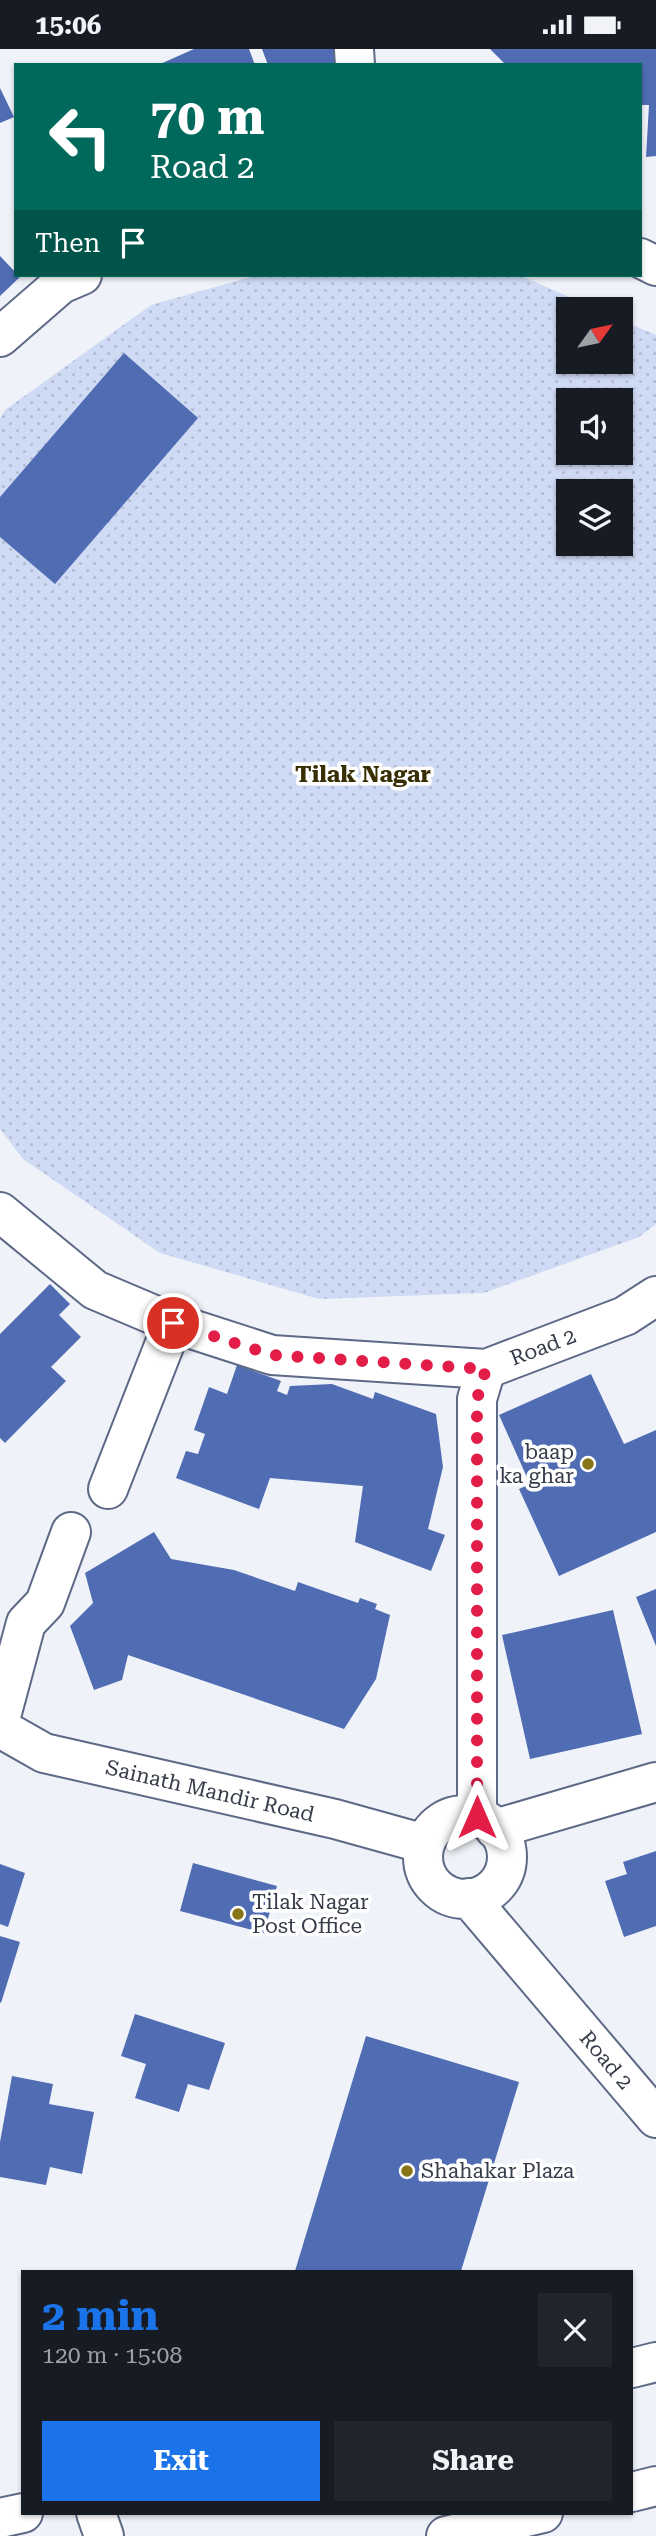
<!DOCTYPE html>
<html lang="en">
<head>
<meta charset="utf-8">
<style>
	:root { --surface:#171b24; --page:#20242c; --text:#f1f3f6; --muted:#9ea1a6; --accent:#1a73e8 }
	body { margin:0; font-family:"Roboto Serif",serif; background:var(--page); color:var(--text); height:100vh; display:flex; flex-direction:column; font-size:26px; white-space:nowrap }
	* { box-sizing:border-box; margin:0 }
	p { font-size:23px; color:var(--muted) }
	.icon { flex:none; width:38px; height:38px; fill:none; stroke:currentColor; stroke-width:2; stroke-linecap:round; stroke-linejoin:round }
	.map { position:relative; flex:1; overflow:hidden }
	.details { position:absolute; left:21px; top:2221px; width:612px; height:245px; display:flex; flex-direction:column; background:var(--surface); border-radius:0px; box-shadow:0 2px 5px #0004 }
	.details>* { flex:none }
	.guide { position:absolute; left:14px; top:14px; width:628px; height:214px; border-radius:0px; box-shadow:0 2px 5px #0004; background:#00695c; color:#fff; overflow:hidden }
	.needle { width:46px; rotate:57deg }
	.fabs { position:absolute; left:556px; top:248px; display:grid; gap:14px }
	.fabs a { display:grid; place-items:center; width:77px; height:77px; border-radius:0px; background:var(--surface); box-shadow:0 2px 5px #0004; font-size:35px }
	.pin { position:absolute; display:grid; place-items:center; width:60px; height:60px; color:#fff; margin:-30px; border:4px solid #fff; border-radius:50%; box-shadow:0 2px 7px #0007 }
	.me { position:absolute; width:77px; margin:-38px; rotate:0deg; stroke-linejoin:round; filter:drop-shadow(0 0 5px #0008) }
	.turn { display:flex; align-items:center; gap:24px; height:147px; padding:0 21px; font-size:32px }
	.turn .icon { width:91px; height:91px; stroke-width:2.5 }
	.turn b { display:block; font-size:49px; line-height:60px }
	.then { display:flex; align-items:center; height:66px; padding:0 21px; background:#0003; gap:14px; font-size:26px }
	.round { display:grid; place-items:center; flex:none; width:74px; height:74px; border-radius:0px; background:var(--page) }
	.headline { display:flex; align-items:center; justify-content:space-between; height:119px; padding:0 21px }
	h1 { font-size:42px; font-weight:700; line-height:52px; color:var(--accent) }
	.action { display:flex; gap:14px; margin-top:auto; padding:14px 21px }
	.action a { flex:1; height:80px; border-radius:0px; background:var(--accent); color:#fff; font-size:28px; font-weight:700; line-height:80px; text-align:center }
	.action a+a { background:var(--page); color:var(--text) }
	.status { display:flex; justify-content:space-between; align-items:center; height:49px; padding:0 35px; background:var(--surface); direction:ltr }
	.status svg { height:19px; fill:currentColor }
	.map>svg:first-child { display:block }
	.park { fill:url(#park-dots); fill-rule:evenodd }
	.building { fill:#506cb3 }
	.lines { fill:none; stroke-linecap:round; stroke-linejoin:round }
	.minor-casing { stroke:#5d6986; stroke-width:42 }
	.minor { stroke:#fff; stroke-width:38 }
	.route { stroke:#e11d48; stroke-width:12; stroke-dasharray:0 21.6 }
	.poi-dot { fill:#867416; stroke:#fff; stroke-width:2.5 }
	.labels { text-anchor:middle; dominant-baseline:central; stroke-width:7; stroke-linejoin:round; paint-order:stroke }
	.street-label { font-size:21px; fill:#363c49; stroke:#fff }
	.poi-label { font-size:21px; fill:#363c49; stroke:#fff; text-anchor:start }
	.neighbourhood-label { font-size:23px; font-weight:bold; fill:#372e03; stroke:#fff }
</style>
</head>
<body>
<div class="status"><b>15:06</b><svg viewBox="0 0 49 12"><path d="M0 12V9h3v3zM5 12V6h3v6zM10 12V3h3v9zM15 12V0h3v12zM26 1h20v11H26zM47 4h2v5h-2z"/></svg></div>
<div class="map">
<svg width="656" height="2487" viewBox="0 0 656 2487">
	<defs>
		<pattern id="park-dots" width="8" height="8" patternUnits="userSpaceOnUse" patternTransform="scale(1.75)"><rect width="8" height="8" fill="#cfdaf4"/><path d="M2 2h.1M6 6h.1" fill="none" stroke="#b2bcd3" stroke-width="1.8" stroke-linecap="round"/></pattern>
	</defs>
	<rect width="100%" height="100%" fill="#eff3f9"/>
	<path class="park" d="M258,226H519L599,261H569V313H621V271L656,286V1175L639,1188L484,1244L319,1250L160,1204L23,1110L0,1080V369L5,361L151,256ZM569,352H621V404H569ZM569,443H621V495H569Z"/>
	<path class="building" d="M194,0H249L255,16H158Z
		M262,0H338L344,16H268Z
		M490,0H656V107L646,108L649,56H640V16H506Z
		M0,39L14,68L0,74Z
		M0,207L20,228L0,247Z
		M124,304L198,369L55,535L0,488V448Z
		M50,1235L70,1255L59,1266L81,1288L51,1318L66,1332L5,1394L0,1389V1285Z
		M237,1316L281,1332L277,1342L287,1346L290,1337L332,1335L373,1350L375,1343L436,1365L443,1418L428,1480L445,1486L431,1522L355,1493L363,1437L270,1429L259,1460L176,1429L186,1402L198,1405L205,1385L194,1381L209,1338L227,1345Z
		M591,1325L624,1395L656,1381V1483L559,1527L519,1440L530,1435L499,1366Z
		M154,1483L171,1510L234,1521L295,1542L298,1533L358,1554L360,1549L377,1555L375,1560L390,1566L376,1630L344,1680L128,1606L122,1631L94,1641L70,1577L93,1554L85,1524Z
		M656,1540V1597L636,1548Z
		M613,1561L642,1685L530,1710L502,1586Z
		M656,1802V1877L624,1888L605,1832L627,1825L623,1813Z
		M193,1814L277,1837L264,1884L180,1862Z
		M0,1815L25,1824L8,1878L0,1875Z
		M0,1887L20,1893L1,1954L0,1953Z
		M135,1965L225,1994L209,2041L188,2035L179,2063L135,2049L146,2015L121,2007Z
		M366,1987L519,2033L461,2222H295Z
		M12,2027L53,2035L49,2055L94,2063L82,2125L50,2118L46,2136L0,2128V2093Z"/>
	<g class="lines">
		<defs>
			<path id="minor" d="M354,0L355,16
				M640,209L656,217
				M0,288L61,235L82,226
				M0,1163L95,1241L173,1274L272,1306L486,1320L625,1267L656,1247
				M108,1440L173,1274
				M0,1671L26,1574L45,1554L71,1483
				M0,1679L44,1704L335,1770L425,1795
				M423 1808a42 42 0 1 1 84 0a42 42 0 1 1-84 0Z
				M477,1768V1350L486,1320
				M495,1780L656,1733
				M469,1849L656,2069
				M632,2319L656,2313
				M632,2443L656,2437
				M96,2464L104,2487
				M0,2469L23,2464
				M446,2487L543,2464"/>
		</defs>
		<use href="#minor" class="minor-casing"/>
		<use href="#minor" class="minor"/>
	</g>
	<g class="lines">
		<path class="route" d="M173,1274L272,1306L486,1320L477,1350V1768"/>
	</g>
	<g class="poi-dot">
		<circle cx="588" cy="1415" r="7"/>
		<circle cx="238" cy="1865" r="7"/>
		<circle cx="407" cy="2122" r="7"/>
	</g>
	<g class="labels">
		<g class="street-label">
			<text transform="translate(543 1298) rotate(-21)">Road 2</text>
			<text transform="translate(210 1742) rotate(13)">Sainath Mandir Road</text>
			<text transform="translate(606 2011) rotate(50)">Road 2</text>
		</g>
		<g class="poi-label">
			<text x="574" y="1403" text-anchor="end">baap<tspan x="574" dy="24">ka ghar</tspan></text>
			<text x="252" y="1853">Tilak Nagar<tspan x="252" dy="24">Post Office</tspan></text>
			<text x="421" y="2122">Shahakar Plaza</text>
		</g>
		<g class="neighbourhood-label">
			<text x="363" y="725">Tilak Nagar</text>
		</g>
	</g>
</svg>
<div class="fabs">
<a><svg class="needle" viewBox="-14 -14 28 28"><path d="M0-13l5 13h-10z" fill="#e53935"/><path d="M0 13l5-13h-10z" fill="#9ea1a6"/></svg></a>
<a><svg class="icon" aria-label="sound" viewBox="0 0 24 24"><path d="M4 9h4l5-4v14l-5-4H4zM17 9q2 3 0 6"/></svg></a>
<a><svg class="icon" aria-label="layers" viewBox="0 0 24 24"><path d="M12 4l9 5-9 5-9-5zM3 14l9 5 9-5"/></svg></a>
</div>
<div class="pin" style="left:173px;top:1274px;background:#d93025"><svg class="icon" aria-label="arrive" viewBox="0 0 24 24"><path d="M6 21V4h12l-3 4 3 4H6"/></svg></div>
<svg class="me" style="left:477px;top:1768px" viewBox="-20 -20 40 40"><path d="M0-17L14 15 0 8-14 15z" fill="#e11d48" stroke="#fff" stroke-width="4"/></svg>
<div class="guide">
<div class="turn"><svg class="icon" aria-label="left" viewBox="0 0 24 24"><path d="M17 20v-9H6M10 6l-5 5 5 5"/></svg><div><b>70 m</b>Road 2</div></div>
<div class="then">Then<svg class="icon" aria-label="arrive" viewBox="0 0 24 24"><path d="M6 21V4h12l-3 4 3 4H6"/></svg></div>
</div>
<section class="details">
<div class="headline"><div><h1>2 min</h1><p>120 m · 15:08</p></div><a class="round"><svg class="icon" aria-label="close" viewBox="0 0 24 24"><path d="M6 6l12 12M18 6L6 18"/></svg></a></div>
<div class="action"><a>Exit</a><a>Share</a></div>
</section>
</div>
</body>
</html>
